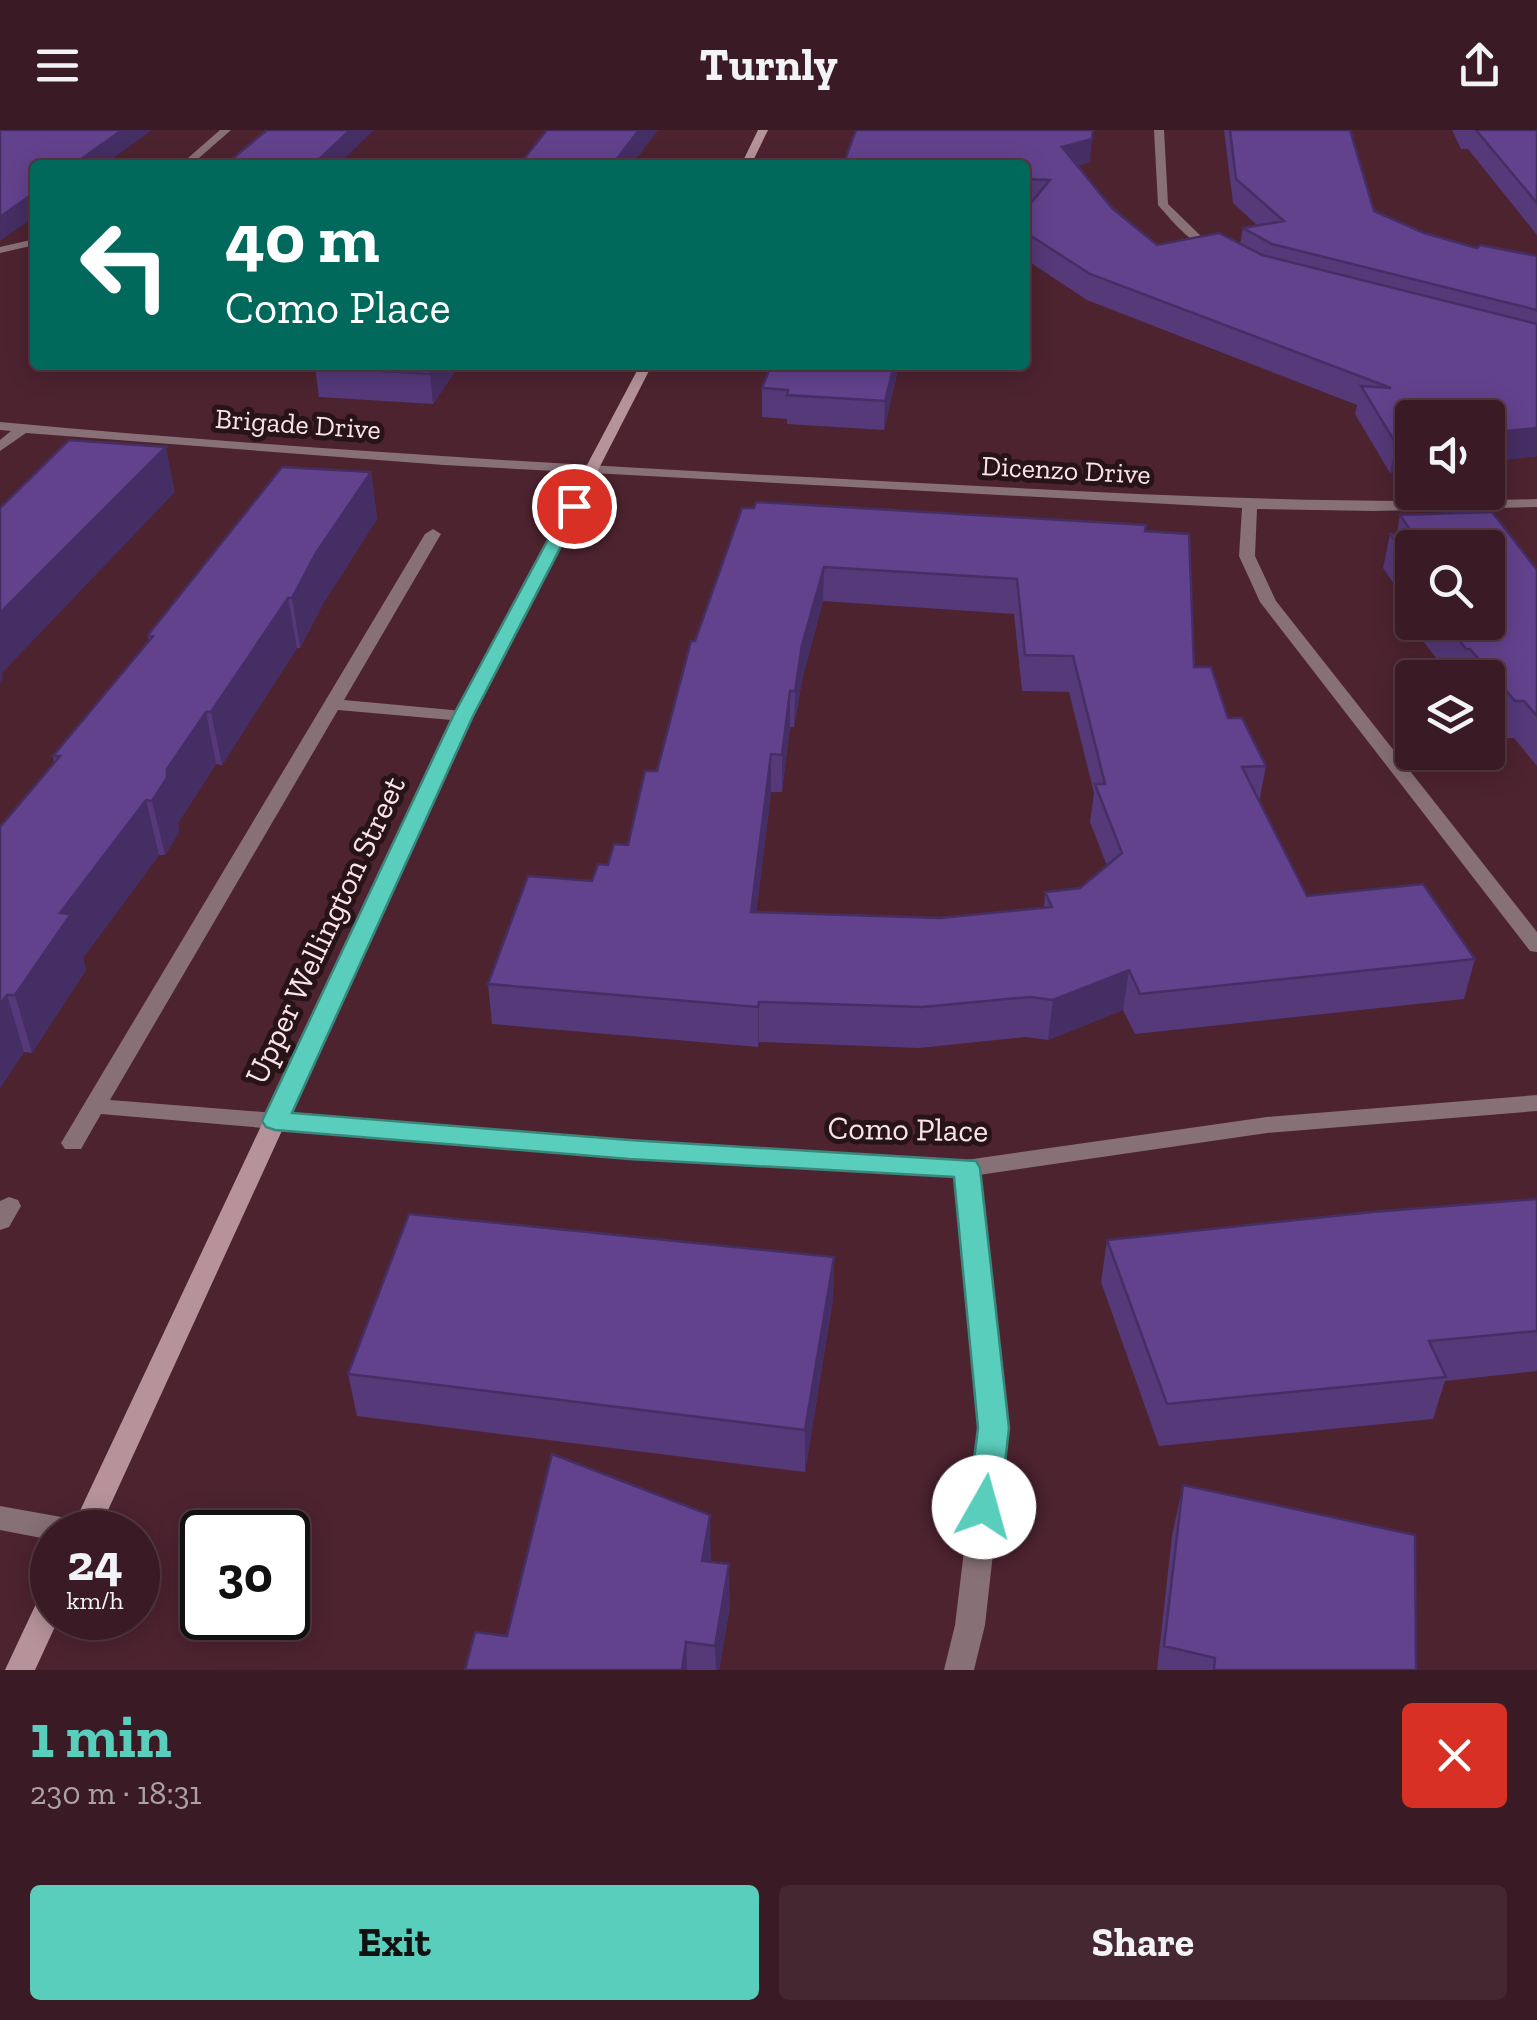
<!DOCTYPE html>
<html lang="en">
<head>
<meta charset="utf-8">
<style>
	:root { --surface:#3a1a24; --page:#452731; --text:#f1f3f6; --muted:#aba1a6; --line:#543841; --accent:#5acebd }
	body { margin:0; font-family:"Zilla Slab",serif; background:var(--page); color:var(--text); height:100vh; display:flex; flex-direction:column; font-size:38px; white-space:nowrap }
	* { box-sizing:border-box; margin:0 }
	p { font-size:32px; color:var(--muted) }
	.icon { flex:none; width:55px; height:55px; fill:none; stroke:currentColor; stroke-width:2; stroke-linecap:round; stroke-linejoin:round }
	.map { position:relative; height:1540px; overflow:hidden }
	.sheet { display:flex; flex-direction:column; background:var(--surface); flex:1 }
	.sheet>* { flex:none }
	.top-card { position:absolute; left:30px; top:30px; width:1000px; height:210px; border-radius:10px; box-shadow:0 5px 25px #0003,0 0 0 2px var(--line); background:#00695c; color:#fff; overflow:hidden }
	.tools { position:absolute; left:1395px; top:270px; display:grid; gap:20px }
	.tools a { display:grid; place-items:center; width:110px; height:110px; border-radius:10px; background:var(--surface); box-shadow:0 5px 25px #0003,0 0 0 2px var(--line); font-size:50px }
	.speed { position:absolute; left:30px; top:1380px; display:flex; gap:20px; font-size:50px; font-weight:700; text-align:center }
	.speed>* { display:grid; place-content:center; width:130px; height:130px; border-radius:50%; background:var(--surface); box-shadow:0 5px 25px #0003,0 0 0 2px var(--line); line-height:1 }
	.speed small { font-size:25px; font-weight:400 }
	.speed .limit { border:5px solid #111; border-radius:15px; background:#fff; color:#111 }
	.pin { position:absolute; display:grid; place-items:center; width:85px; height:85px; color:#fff; margin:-42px; border:5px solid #fff; border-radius:50%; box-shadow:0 2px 10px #0007 }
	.me { position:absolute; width:110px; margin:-55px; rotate:7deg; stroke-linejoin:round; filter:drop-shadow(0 0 8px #0008) }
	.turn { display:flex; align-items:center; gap:35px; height:210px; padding:0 30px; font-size:45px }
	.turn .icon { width:130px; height:130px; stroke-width:2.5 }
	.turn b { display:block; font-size:70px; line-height:85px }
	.round { display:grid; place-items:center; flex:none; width:105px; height:105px; border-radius:10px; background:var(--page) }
	.headline { display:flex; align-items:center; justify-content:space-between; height:170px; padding:0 30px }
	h1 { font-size:60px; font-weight:700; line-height:75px; color:var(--accent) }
	.button { display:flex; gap:20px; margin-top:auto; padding:20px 30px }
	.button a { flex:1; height:115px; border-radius:10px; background:var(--accent); color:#111; font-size:40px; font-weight:700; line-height:115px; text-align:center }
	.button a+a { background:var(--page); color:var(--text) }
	header { display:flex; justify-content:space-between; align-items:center; height:130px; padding:0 30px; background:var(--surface); font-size:45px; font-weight:700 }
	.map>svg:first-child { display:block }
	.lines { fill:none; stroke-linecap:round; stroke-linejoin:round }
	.lane { fill:#877076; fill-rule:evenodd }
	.street { fill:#877076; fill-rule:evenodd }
	.secondary { fill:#b6939b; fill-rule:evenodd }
	.wall { fill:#553979; fill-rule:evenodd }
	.shaded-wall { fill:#452e63 }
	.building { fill:#63428d; stroke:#452e63; stroke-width:2.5; fill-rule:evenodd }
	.route { fill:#5acebd; stroke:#3a867b; stroke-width:2.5 }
	.labels { text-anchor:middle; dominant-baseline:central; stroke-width:10; stroke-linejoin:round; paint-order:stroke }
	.far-street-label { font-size:28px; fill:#fbe4e9; stroke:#271419 }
	.street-label { font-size:32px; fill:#fbe4e9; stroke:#271419 }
</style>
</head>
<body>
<header><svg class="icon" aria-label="menu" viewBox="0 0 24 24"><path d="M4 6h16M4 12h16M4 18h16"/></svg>Turnly<svg class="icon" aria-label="share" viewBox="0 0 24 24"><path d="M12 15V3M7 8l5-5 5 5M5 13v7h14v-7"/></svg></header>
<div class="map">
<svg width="1537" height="1540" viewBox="0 0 1537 1540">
	<rect width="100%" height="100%" fill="#4d2330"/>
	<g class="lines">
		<path class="lane" d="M433,399L441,404L344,570L463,581L472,586L463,591L338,580L110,970L275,983L283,985L286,991L283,997L275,999L101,984L81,1019H65L61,1013L83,976L425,404Z
			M9,1067L18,1070L21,1076L9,1097L0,1100V1071Z
			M0,1376L78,1390L88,1393L92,1402H52V1410L0,1400Z"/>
		<path class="street" d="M220,0H231L191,35H180Z
			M1154,0H1164L1168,74L1204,109L1220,117V121C1195,120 1174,93 1158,75Z
			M35,109V115L0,123V117Z
			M0,292C293,319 586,336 880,351C1099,362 1317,376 1537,369V377L1374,381L1257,379L1255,426L1276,471L1537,802V822L1530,821L1260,472L1239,426L1242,378L444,335L26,303L0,321V310L11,301L0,300Z
			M1537,965V981L1267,1003L979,1045L1007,1298L985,1495L974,1540H944L955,1495L979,1298L955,1046L629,1028L275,999L267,997L264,991L267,985L275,983L629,1012L966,1030L1267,987Z"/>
		<path class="secondary" d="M758,0H768L751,35H741Z
			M640,235H652L472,586L98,1402H70L454,586Z
			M52,1457V1488H59L35,1540H5L42,1461Z"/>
	</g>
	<path class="wall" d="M856,0L1090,32L1077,36L1112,78L1157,115L1240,114L1243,98L1258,96L1233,73L1224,0H1350L1374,81L1424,103L1477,118L1537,126V326L1488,332V288L1390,343L1355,284L1357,275L1087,170L1025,129V80L1031,73H1025V35H843Z
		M1452,0H1537V105L1468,19H1461Z
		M317,235H459L433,274L319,267L315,237Z
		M771,235H899L884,300L787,294V289L762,287V258Z
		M371,342L377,389L324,472L300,518H297L222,635L216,634L178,693L179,702L165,725H159L83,828L86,840L32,923L24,922L0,958V697L54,633L53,626L149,511L148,505Z
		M742,378L1145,401L1194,537L1228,588L1266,636L1259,672L1307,766L1475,829L1464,869L1135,904L1123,880L1048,910L1026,907L919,918L759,912L758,917L492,894L488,854L628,715L657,641L695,511ZM823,471L1014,484L1022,561L1069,562L1094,663L1090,692L1107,736L1080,758L1045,762L1044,778L940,788L756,782L771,662H782L790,597H794L802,550Z
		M1400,385L1537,440V636L1514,608H1506L1488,586V548H1452L1408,492L1411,479L1383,438L1390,404H1397ZM1412,418L1488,492H1412Z
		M1537,1069V1241L1445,1251L1433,1289L1159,1316L1101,1152L1107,1110Z
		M834,1127L833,1169L805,1342L357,1286L348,1244Z
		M1183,1355L1416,1540H1157L1172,1406Z
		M711,1427L710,1432L730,1476L719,1540H465L507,1506Z"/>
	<path class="shaded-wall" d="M122,0H152L104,35H73Z
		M350,0H374L338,35H313Z
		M639,0H658L632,35H612Z
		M1092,9L1090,32L1060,40L1062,17Z
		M35,62V86L0,111V87Z
		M436,235H459L433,274L430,244Z
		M894,235H899L884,300L885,271Z
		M1537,298V326L1488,332V303Z
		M1412,312V341L1390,343L1396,314Z
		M166,317L175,362L2,543L3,549L0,552V483Z
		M371,342L377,389L324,472L300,518L292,468L316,423Z
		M824,437L823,471L802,550L794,597L795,561L802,515Z
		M288,468L297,518L222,635L211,582Z
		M790,561V597L782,662V625Z
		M206,582L216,634L178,693L179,702L165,725L152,671L167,639Z
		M771,624V662L752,821L751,782Z
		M146,670L159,725L83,828L86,840L32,923L15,865L60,783Z
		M1129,840L1123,880L1048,910L1053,870Z
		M7,865L24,922L0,958V874Z
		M759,872V912L758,917V877Z
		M834,1127L833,1169L805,1342V1300Z
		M710,1385L711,1427L703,1473L702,1431Z
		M729,1434L730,1476L719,1540H716L715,1516Z
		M686,1512L687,1540H682Z"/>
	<path class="building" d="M0,0H122L73,35H35V62L0,87Z
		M267,0H350L313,35H225Z
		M547,0H639L612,35H519Z
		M856,0H1093L1092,9L1062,17L1112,78L1157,115L1219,103L1262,125L1537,194V298L1488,303V288H1412V312L1396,314L1361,256L1391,258L1090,144L1025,102V80L1050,50L1025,49V35H920L914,31L913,35H843Z
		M1230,0H1350L1374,81L1424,103L1477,118L1480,115L1537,126V180L1272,114L1243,98L1284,91L1236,49Z
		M1476,0H1537V73Z
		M317,235H436L430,244L315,237Z
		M771,235H894L885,271L787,265L788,260L762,258Z
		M69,310L166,317L0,483V378Z
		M282,337L371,342L316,423L292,468H288L211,582H206L167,639V648L152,671L146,670L60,783L71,784L15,865H7L0,874V697L60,626H53L153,506L148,505Z
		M756,372L1146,395L1145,401L1189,404L1194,537H1211L1228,588H1242L1266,636L1242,637L1307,766L1423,754L1475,829L1140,864L1129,840L1053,870L1030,867L922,877L759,872L758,877L488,854L528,746L592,751L598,734L608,735L614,714L628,715L645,641H657L691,511H695L742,378H754ZM824,437L1017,449L1025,525L1073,526L1105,654H1095L1122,723L1080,758L1045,762L1052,777L940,788L751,782L771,624L782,625L790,561H795L802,515Z
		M1492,382L1537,440V586L1524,571H1515L1470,519H1466L1445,492H1488V418H1412V436L1390,404H1413L1400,385Z
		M1537,1069V1201L1429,1211L1446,1247L1167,1274L1107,1110L1372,1082Z
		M409,1084L834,1127L805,1300L348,1244Z
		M552,1324L710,1385L702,1431L729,1434L715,1516L686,1512L682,1540H465L475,1502L507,1506Z
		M1183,1355L1415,1405L1416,1540H1214L1215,1528L1164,1516Z"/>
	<path class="route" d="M574,371L582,376L473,586L292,983L629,1010L976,1031L980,1038L1009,1298L1000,1377L995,1386L984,1390L973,1386L968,1377L978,1298L954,1047L629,1029L275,1000L266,997L262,991L453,586L566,376Z"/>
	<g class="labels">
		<g class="far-street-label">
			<text transform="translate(298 294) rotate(4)">Brigade Drive</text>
			<text transform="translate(1066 340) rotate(3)">Dicenzo Drive</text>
		</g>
		<g class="street-label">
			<text transform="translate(325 800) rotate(-65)">Upper Wellington Street</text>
			<text transform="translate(908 999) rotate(1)">Como Place</text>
		</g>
	</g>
</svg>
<div class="tools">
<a><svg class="icon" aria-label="sound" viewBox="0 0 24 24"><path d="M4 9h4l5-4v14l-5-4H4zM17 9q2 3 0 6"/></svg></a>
<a><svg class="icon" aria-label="search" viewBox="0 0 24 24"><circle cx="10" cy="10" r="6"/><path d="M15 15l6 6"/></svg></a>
<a><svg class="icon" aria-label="layers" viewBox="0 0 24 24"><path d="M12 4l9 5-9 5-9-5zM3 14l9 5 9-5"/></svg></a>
</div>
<div class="speed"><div>24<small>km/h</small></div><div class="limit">30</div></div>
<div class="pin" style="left:574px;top:376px;background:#d93025"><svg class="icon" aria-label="arrive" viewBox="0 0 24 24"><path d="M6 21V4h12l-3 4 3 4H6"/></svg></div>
<svg class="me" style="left:984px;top:1377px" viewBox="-20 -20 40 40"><circle r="19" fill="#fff"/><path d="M0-13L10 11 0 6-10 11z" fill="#5acebd"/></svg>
<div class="top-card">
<div class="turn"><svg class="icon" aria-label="left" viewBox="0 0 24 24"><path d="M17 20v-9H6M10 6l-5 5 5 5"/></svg><div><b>40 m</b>Como Place</div></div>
</div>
</div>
<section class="sheet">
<div class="headline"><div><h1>1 min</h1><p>230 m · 18:31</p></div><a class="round" style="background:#d93025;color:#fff"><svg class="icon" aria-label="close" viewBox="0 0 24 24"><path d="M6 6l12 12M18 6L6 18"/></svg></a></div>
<div class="button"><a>Exit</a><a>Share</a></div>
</section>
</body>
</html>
